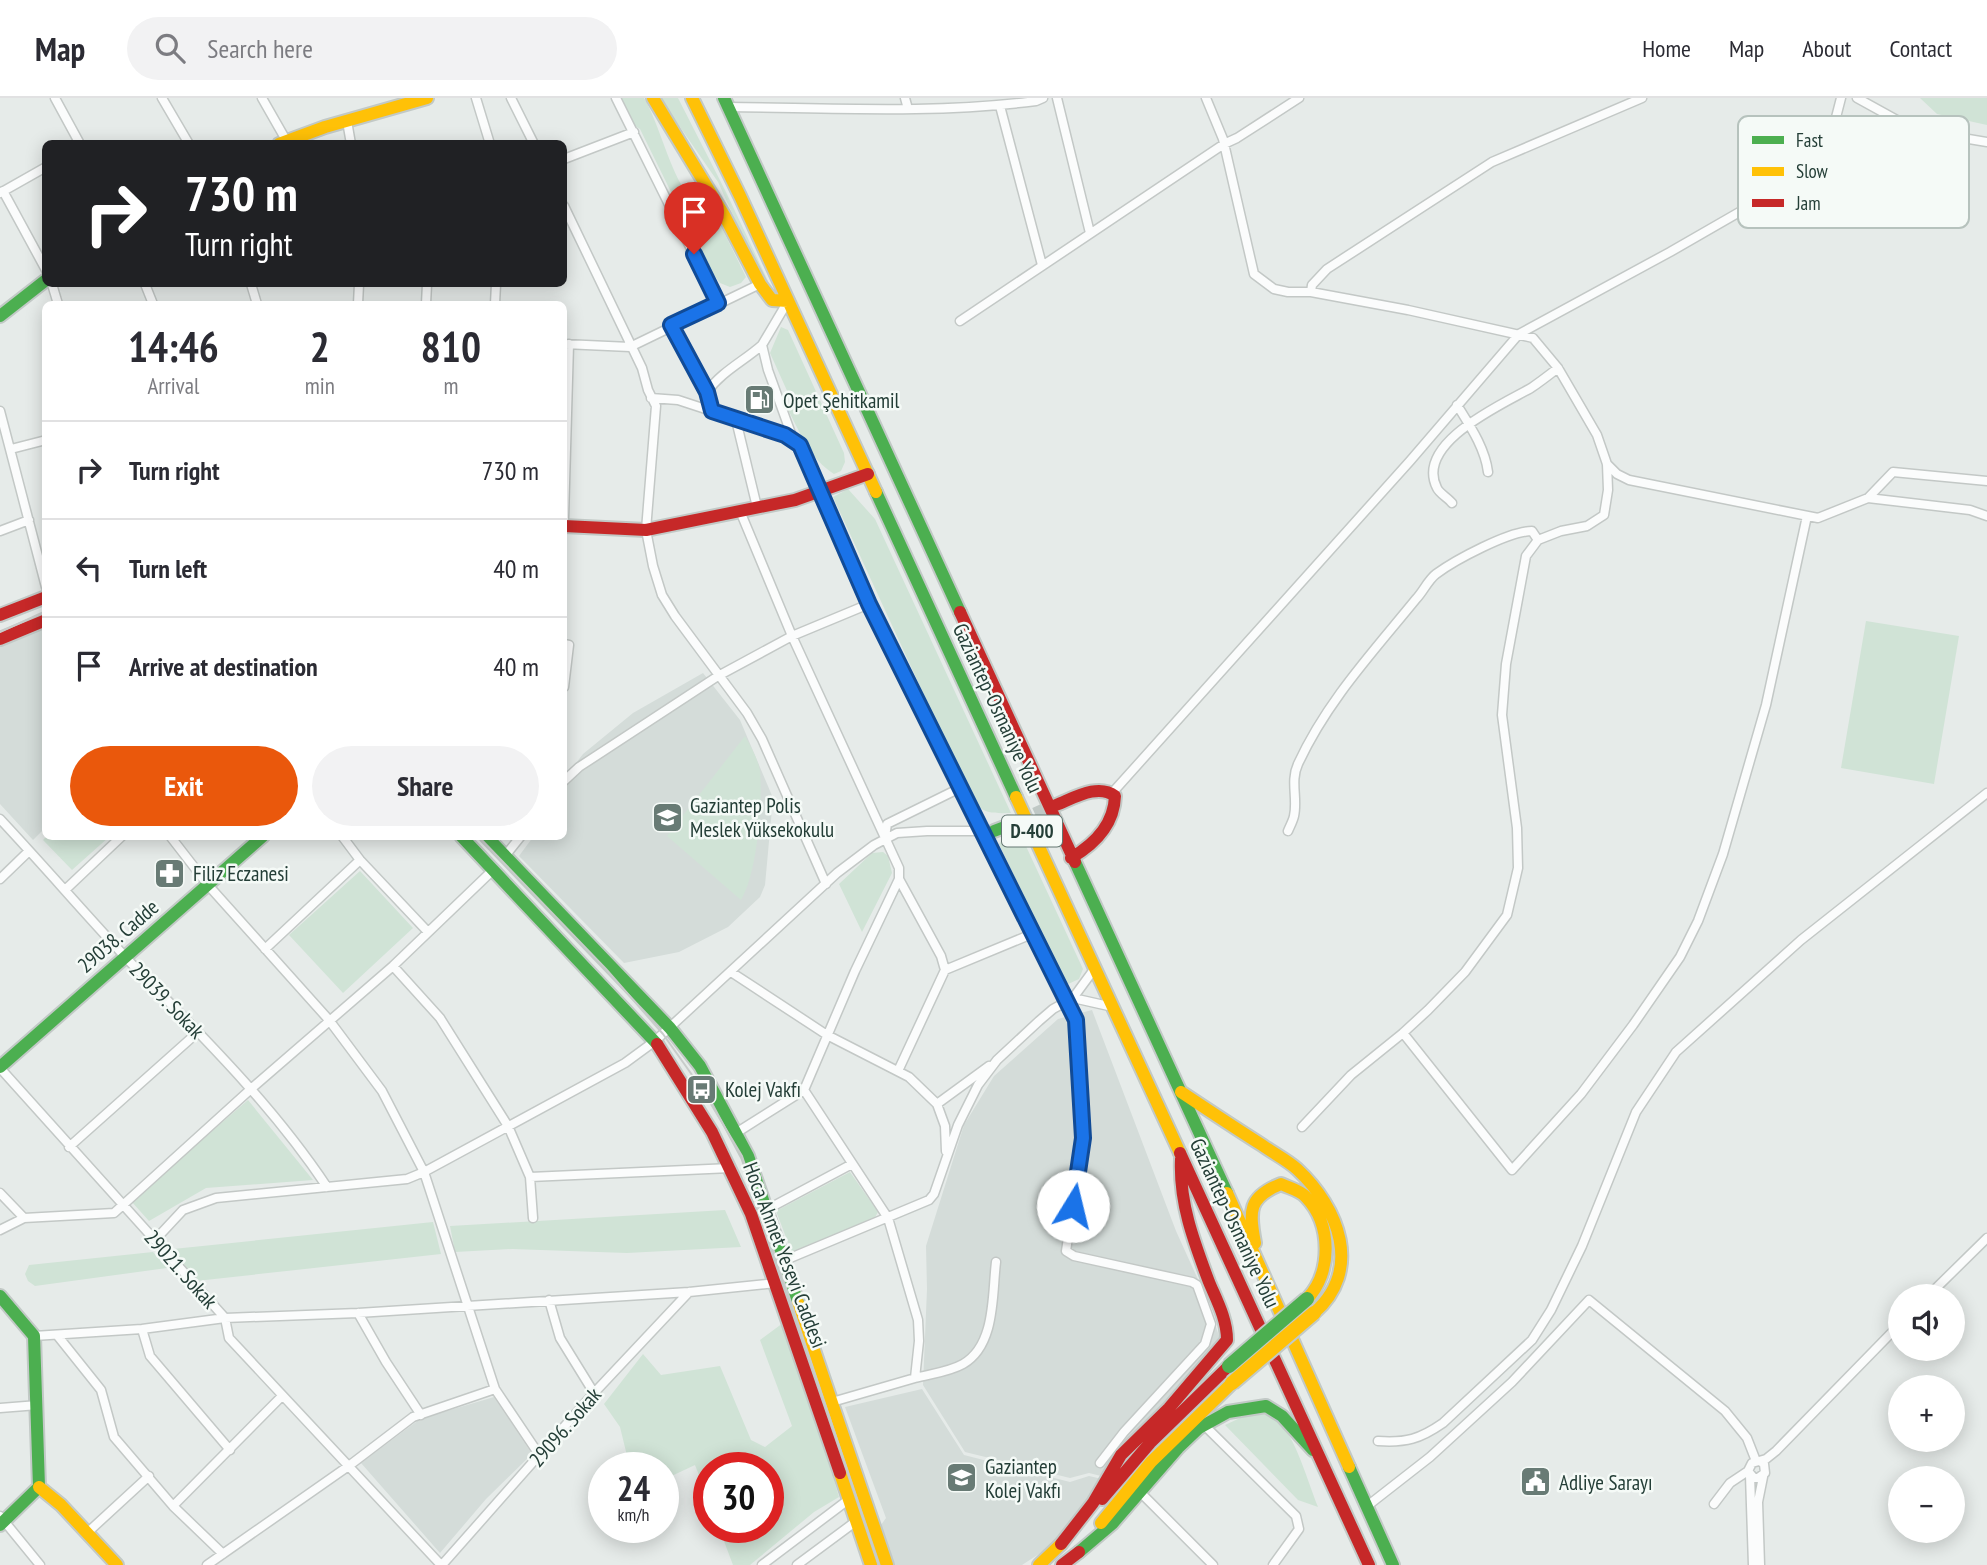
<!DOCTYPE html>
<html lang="en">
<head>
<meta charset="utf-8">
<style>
	:root { --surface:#fff; --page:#f2f2f3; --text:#2b2b33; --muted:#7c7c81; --line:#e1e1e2; --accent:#ea580c }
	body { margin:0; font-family:"PT Sans Narrow",sans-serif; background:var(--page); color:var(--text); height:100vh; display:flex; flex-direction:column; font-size:26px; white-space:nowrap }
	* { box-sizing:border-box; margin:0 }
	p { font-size:23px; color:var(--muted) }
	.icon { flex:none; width:38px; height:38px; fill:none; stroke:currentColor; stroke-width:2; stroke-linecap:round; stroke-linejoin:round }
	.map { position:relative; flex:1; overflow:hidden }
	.sheet { position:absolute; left:42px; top:203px; width:525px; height:539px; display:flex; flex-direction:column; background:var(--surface); border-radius:10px; box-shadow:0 4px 18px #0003 }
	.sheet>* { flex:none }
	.banner { position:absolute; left:42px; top:42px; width:525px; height:147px; border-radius:10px; box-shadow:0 4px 18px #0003; background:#202124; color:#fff; overflow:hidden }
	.fabs { position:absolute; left:1888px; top:1186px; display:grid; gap:14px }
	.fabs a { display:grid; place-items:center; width:77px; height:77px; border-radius:50%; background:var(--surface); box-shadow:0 4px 18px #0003; font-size:35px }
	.speed { position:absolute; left:588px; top:1354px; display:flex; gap:14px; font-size:35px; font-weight:700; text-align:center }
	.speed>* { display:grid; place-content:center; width:91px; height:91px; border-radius:50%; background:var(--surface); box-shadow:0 4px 18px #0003; line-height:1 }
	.speed small { font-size:18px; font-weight:400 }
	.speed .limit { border:10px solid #d22; background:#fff; color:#111 }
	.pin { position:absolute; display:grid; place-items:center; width:60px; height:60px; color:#fff; margin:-72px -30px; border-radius:50% 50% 50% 0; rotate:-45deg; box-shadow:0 0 7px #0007 }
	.pin .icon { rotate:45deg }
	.me { position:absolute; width:77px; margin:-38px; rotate:9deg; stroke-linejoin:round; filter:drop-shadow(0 0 5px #0008) }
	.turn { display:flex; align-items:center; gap:24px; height:147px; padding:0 28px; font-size:32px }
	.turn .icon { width:91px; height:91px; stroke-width:2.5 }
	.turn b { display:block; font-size:49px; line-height:60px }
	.eta { display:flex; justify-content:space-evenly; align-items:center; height:119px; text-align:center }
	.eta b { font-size:42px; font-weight:600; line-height:49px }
	.button { display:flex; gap:14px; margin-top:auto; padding:14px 28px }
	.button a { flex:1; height:80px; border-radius:42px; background:var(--accent); color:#fff; font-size:28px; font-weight:600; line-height:80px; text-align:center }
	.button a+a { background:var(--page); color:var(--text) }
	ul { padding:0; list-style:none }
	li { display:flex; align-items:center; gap:21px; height:98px; padding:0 28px; border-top:2px solid var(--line) }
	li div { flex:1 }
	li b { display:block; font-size:26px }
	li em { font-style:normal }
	header { display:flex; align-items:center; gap:42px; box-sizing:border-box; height:98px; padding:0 35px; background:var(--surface); border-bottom:2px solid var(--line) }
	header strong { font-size:33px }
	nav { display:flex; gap:38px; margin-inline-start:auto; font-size:24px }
	.search { width:490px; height:63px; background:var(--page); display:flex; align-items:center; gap:18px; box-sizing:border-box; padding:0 24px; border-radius:38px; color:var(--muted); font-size:26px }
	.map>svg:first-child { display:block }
	.built { fill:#d4dcd9 }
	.green { fill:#d0e3d6 }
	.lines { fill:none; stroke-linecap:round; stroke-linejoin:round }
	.highway-tunnel { stroke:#bfc8c5; stroke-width:14; stroke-dasharray:14 7; stroke-linecap:butt }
	.street-casing { stroke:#c3c8c6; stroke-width:11 }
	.fast-casing { stroke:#c2c9c6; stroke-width:16 }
	.slow-casing { stroke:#c2c9c6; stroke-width:16 }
	.jam-casing { stroke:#c2c9c6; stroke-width:16 }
	.street { stroke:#fbfcfc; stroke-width:8 }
	.fast { stroke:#4caf50; stroke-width:12 }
	.slow { stroke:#ffc107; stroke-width:12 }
	.jam { stroke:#c62828; stroke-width:12 }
	.tram { stroke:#c8ccca; stroke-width:2 }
	.fast-bridge-casing { stroke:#c2cac7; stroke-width:18; stroke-linecap:butt }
	.slow-bridge-casing { stroke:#c2cac7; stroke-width:18; stroke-linecap:butt }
	.fast-bridge { stroke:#4caf50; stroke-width:14 }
	.slow-bridge { stroke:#ffc107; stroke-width:14 }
	.route-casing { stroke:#114b97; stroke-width:18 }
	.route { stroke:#1a73e8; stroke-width:12 }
	.labels { text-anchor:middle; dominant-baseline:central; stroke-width:5; stroke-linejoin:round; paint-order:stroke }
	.shield { fill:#f5faf7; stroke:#637671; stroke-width:2 }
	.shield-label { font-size:19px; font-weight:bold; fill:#243e37 }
	.poi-label { font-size:21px; fill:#243e37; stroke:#f5faf7; text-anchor:start }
	.street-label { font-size:21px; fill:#243e37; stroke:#f5faf7 }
	.key { fill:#f5faf7; stroke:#b6c2bd; stroke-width:2 }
	.key-label { font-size:19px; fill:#243e37 }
</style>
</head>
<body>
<header>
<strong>Map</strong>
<div class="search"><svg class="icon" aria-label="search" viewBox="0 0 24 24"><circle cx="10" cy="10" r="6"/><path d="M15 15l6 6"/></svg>Search here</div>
<nav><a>Home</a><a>Map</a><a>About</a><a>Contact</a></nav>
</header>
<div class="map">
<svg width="1987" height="1467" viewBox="0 0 1987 1467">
	<rect width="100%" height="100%" fill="#e6ebe9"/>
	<path class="built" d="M45,529V730L33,742L0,706V548Z
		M703,575L740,622L773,700L765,787L760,799L728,829L679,854L624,865L519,758L533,739L564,738V681L583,656L633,615Z
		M1092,912L1176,1133L1206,1199L1220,1241L1105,1379L1089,1375L1070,1380L965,1354L923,1287L927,1191L926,1148L964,1027L994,978L1058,921Z
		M922,1291L964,1357L1070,1384L1089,1378L1102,1381L1056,1445L1022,1467H895L881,1427L886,1420L845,1309Z
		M494,1299L532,1356L486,1401L440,1455L361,1365L420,1321Z"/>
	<path class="green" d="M621,0H644C660,27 670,75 688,96C693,102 700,103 708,102L746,179L741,185L730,189L720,185L708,169L640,31L635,28Z
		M660,0H678L726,94L768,183L764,185L718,84Z
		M1920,0H1987V27L1937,16Z
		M781,229L788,232L844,355L845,364L841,373L834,376C810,361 800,334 787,310L793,306L770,255Z
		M848,391L875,421L1011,715C980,716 980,713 965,686L833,399Z
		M1866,523L1959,538L1934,686L1841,670Z
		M745,638C751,649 758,661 760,673C763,704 757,776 741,802L667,738Z
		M1018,731L1083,871L1079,881L1066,887L999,746L1006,738Z
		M47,738H109V739L72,772L43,742Z
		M883,754L888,758L892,775L862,834L839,786L872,755Z
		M360,773L413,830L343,895L289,837Z
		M248,1002L313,1082L206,1090L149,1123L131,1103Z
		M850,1074L878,1114L874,1121L792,1155L776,1113Z
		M725,1112L741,1149L627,1155L512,1151L455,1154L450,1128Z
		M433,1124L441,1156L196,1183L173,1151Z
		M153,1154L167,1170L35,1188L28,1183L25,1176L29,1167Z
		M783,1225L810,1300L839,1399L814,1414L750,1467H733L719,1430H768V1370H709V1403L695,1367L663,1382V1370H630L620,1329L604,1306L643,1256L661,1277L720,1268L751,1342L765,1349L792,1328L760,1242Z
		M1253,1314C1262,1314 1271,1316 1278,1323C1295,1337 1309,1387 1318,1409L1298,1402L1225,1327Z"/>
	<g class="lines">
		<path class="highway-tunnel" d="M1016,725L1056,707"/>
		<defs>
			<path id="street" d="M55,0L80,46
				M162,0L189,46
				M262,0L286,42
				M476,0L490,46
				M511,0L534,46
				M616,0L718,205
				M905,0L908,11
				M1057,0L1090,135
				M1206,0L1223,41L1254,176L1274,191L1288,194H1311L1408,212L1533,240L1558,270L1597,337L1607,366L1608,392L1604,417L1587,428L1561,433L1538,442L1526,458L1506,566L1502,617L1517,730L1518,770L1507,817L1465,874L1428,912L1403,935L1351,977L1302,1029
				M1857,0L1915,32
				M1000,8L1042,167
				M729,9C832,10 935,16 1036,3L1043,0
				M347,23L351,46
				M1817,59L1885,37L1915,32L1987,44
				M564,61L634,34
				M3,93L46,172
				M0,95L46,69
				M564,108L642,270L648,292L656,308L646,432L653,468L662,497L675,518L747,615L762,641L826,786
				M52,186L58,206
				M145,186L153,206
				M251,186L257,206
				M1311,194L1312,187L1327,171L1492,64L1642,0
				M788,203L762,247L768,272L793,341
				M358,206L359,186
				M426,206L427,186
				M495,206L496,186
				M960,223L1224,46L1237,40L1299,0
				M671,227L707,294L712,314
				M564,246L630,249L760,186
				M707,294C721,274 744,263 762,247
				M651,300L678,302L785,337L800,347L869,506L1076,922L1083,1040L1066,1153L1074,1158L1192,1184L1197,1187L1211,1226L1205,1246L1124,1334L1100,1365
				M1457,307C1470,328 1485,350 1488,374
				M0,313L46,489
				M736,322L757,409
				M11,351L46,342
				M1607,366L1617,376L1629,382L1818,420L1868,400L1970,412L1987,418
				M1868,400L1893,374L1987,383
				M1452,405C1448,400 1439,395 1437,390C1414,345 1503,306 1531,290C1540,284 1549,277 1558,270
				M564,420L569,246
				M0,433L29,422
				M564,546L569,547L564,589
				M564,683L579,669L718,578L792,538L869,506
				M1113,694L1410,363L1519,236L1670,154L1783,89L1807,73L1832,35L1841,0
				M0,721C44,768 86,817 130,864C200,936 271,1005 327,1089
				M1288,733C1290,728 1293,723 1294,718C1298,701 1290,683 1298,666C1327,603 1373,554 1416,501C1423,494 1428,482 1436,476C1455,462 1509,433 1532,433L1538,442
				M170,738L208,787L329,922L382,993L424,1074L495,1291L540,1358
				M342,738L360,762L428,834
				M885,739L887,726L960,690
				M505,758L521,738
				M0,781L29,753
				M65,792L122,738
				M265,851L360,762
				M393,868L440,920L508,1028L530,1079L533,1120
				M945,872L1032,836
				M731,874L827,937L909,979L937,1006L945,1028L946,1053
				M1073,900L1113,909
				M1403,935L1512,1072L1581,996L1633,927L1680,859L1698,823L1723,756L1766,607L1807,418
				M0,970L225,1220L229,1240L441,1467
				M898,973L945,872L941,858L899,781
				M804,992L888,1120L918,1222L919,1243L915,1280L832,1304
				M937,1006L989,968
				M736,1035L804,992L855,873L899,781V770L792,538L740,413
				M69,1049L198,934
				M530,1079L731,1070
				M0,1095L24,1120
				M766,1112L852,1066
				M0,1132L24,1120L114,1115L252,990L393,868L493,772
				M155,1142L183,1112L216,1100L407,1081L424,1074L625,965L655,943L837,775L874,747L897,735L927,733H985
				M783,1163L929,1102L934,1096L958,1027L978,987L997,962L1039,923L1053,911L1073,900L1095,870
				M1927,1199L1987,1140
				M549,1202L560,1240L594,1295
				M358,1215L386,1264L421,1317
				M142,1231L150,1258L230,1352
				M57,1237L101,1292L114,1339L173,1408L223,1456
				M34,1238L142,1231L225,1220L358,1215L689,1194L776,1185
				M915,1280C930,1276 949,1274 963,1266C996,1247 992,1196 996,1164
				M0,1310L38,1307
				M1204,1327L1296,1418L1299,1431L1273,1467
				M1378,1343C1406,1345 1420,1341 1443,1325L1532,1242L1551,1212L1582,1148L1636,1014L1676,954L1801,842L1987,695
				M1760,1363L1764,1366L1765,1375L1758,1380H1754L1748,1373L1752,1365L1766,1361L1776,1353L1900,1226
				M1750,1377L1753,1467
				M1141,1395L1213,1467
				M1714,1406L1730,1385L1748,1373
				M173,1408L282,1298
				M1366,1409L1430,1359L1512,1284L1589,1202L1725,1313L1747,1340L1756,1363
				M0,1418L40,1467
				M87,1435L149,1378
				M207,1467L350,1367L413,1319L495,1291
				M442,1467L594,1295L689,1194
				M762,1467L848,1402
				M797,1467L855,1424
				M1760,1467L1758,1404L1763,1379"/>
			<path id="fast" d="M724,0L960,514
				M0,218L46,182
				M876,394L1016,699
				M994,733L1015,725
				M461,738L657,946
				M486,738L670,930L700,968L748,1058L798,1205
				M1075,764L1227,1095
				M0,969L263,738
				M0,1198L34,1238L39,1389L0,1427
				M1349,1369L1393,1467
				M1079,1454L1112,1426L1178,1350L1199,1330L1228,1314L1266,1308L1282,1318L1313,1352"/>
			<path id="slow" d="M653,0L724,117L760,186L772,202L788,203
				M692,0L740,98L876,394
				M279,46L325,29L427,0
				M1016,699L1180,1055
				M1181,994C1208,1012 1235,1030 1262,1047C1273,1055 1287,1062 1297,1071C1339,1110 1363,1172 1314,1215
				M1227,1095L1349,1369
				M1255,1145C1249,1113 1248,1099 1281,1086C1289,1090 1300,1092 1306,1099C1332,1126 1332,1175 1307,1201
				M798,1205L887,1467
				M840,1375L871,1467
				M39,1389L61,1407L117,1467
				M1101,1425L1151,1364L1232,1285
				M1039,1467L1061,1446"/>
			<path id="jam" d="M564,428L646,432L795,402L868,376
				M960,514L1075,764
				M0,517L46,499
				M0,541L46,522
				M1056,707C1074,700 1098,685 1115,698C1114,727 1095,746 1071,760
				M657,946L712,1034L751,1116L840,1375
				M1180,1055L1369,1467
				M1102,1401L1150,1345L1229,1268
				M1061,1446L1093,1405L1121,1357L1169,1310L1227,1242C1227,1221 1217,1203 1209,1184C1194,1144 1179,1105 1181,1061
				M1062,1467L1079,1454"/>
		</defs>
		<use href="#street" class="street-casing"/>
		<use href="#fast" class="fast-casing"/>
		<use href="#slow" class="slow-casing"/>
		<use href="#jam" class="jam-casing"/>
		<use href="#street" class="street"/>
		<use href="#fast" class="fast"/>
		<use href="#slow" class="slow"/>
		<use href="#jam" class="jam"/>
		<path class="tram" d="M0,534L46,513
			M478,738L606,871L663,936L702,991L742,1058L879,1467"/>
		<defs>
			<path id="fast-bridge" d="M1229,1268L1307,1201"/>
			<path id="slow-bridge" d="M1232,1285L1314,1215"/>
		</defs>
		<use href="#fast-bridge" class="fast-bridge-casing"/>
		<use href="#slow-bridge" class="slow-bridge-casing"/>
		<use href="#fast-bridge" class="fast-bridge"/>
		<use href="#slow-bridge" class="slow-bridge"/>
	</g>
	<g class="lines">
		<defs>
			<path id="route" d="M694,156L718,205L671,227L707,294L712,313L785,337L800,347L869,506L1076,922L1083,1040L1073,1108"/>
		</defs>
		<use href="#route" class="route-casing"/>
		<use href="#route" class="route"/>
	</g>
	<defs>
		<symbol id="fuel-square" viewBox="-11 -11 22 22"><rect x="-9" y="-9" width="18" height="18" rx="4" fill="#687b75" stroke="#f5faf7"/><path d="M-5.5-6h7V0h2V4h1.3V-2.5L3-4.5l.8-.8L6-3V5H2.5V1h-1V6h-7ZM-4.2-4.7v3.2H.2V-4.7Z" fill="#fff"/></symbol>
		<symbol id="university-square" viewBox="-11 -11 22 22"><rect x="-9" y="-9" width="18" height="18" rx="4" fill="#687b75" stroke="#f5faf7"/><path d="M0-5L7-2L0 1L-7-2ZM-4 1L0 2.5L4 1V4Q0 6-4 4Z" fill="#fff"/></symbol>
		<symbol id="pharmacy-square" viewBox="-11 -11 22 22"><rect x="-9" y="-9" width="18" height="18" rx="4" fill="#687b75" stroke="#f5faf7"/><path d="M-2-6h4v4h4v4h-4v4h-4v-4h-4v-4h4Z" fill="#fff"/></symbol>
		<symbol id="bus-square" viewBox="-11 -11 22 22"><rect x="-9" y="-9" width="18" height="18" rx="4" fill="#687b75" stroke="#f5faf7"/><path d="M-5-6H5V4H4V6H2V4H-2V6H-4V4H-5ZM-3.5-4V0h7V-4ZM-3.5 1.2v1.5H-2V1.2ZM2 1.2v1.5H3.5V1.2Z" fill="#fff"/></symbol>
		<symbol id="school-square" viewBox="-11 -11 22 22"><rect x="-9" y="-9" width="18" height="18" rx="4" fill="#687b75" stroke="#f5faf7"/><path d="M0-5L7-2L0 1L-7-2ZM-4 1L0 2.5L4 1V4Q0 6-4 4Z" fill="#fff"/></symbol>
		<symbol id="civic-square" viewBox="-11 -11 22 22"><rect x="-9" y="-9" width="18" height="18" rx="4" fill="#687b75" stroke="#f5faf7"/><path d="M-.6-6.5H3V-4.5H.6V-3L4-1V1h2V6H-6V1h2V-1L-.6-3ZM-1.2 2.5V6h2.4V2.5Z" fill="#fff"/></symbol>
	</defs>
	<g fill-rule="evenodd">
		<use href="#fuel-square" x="742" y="284" width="35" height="35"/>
		<use href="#university-square" x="650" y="702" width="35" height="35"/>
		<use href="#pharmacy-square" x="152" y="758" width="35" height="35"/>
		<use href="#bus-square" x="684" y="974" width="35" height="35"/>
		<use href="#school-square" x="944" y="1362" width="35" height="35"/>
		<use href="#civic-square" x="1518" y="1366" width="35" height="35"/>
	</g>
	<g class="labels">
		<rect class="shield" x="1002" y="717.5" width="60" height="31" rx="5"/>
		<g class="shield-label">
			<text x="1032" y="733">D-400</text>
		</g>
		<g class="poi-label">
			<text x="783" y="302">Opet Şehitkamil</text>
			<text x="690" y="707">Gaziantep Polis<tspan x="690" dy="24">Meslek Yüksekokulu</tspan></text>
			<text x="193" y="775">Filiz Eczanesi</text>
			<text x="725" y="991">Kolej Vakfı</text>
			<text x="985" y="1368">Gaziantep<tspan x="985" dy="24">Kolej Vakfı</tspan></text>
			<text x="1559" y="1384">Adliye Sarayı</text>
		</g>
		<g class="street-label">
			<text transform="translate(998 610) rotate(65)">Gaziantep-Osmaniye Yolu</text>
			<text transform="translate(118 838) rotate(-41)">29038. Cadde</text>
			<text transform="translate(167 902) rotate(46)">29039. Sokak</text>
			<text transform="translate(1235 1125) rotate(65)">Gaziantep-Osmaniye Yolu</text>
			<text transform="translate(785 1157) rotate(69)">Hoca Ahmet Yesevi Caddesi</text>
			<text transform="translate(181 1171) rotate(48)">29021. Sokak</text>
			<text transform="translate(565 1329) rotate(-49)">29096. Sokak</text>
		</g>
	</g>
	<rect x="1738" y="18" width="231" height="112" rx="10" class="key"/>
	<rect x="1752" y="38" width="32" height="8" fill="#4caf50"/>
	<rect x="1752" y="69" width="32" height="9" fill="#ffc107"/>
	<rect x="1752" y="101" width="32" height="8" fill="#c62828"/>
	<g class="key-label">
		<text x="1796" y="49">Fast</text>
		<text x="1796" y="80">Slow</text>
		<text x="1796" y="112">Jam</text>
	</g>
</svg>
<div class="fabs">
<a><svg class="icon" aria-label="sound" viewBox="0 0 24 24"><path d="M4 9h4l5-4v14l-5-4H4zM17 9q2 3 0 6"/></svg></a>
<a>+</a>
<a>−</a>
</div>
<div class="speed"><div>24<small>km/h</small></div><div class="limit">30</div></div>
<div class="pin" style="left:694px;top:156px;background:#d93025"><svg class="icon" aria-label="arrive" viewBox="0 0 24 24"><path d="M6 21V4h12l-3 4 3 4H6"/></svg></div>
<svg class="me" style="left:1073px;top:1108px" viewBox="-20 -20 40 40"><circle r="19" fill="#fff"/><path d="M0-13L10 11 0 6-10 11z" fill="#1a73e8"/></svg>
<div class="banner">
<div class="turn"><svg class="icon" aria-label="right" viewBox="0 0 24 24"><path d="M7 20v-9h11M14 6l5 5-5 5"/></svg><div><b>730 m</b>Turn right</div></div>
</div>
<section class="sheet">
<div class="eta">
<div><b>14:46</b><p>Arrival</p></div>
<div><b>2</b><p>min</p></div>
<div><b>810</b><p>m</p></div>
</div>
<ul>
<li><svg class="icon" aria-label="right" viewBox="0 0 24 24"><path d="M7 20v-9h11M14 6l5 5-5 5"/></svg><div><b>Turn right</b></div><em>730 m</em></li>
<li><svg class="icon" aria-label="left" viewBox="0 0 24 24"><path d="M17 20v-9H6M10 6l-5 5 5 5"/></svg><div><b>Turn left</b></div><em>40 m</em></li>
<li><svg class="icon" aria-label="arrive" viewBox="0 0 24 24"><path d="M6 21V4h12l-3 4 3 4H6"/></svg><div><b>Arrive at destination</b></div><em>40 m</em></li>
</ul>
<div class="button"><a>Exit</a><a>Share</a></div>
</section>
</div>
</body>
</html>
